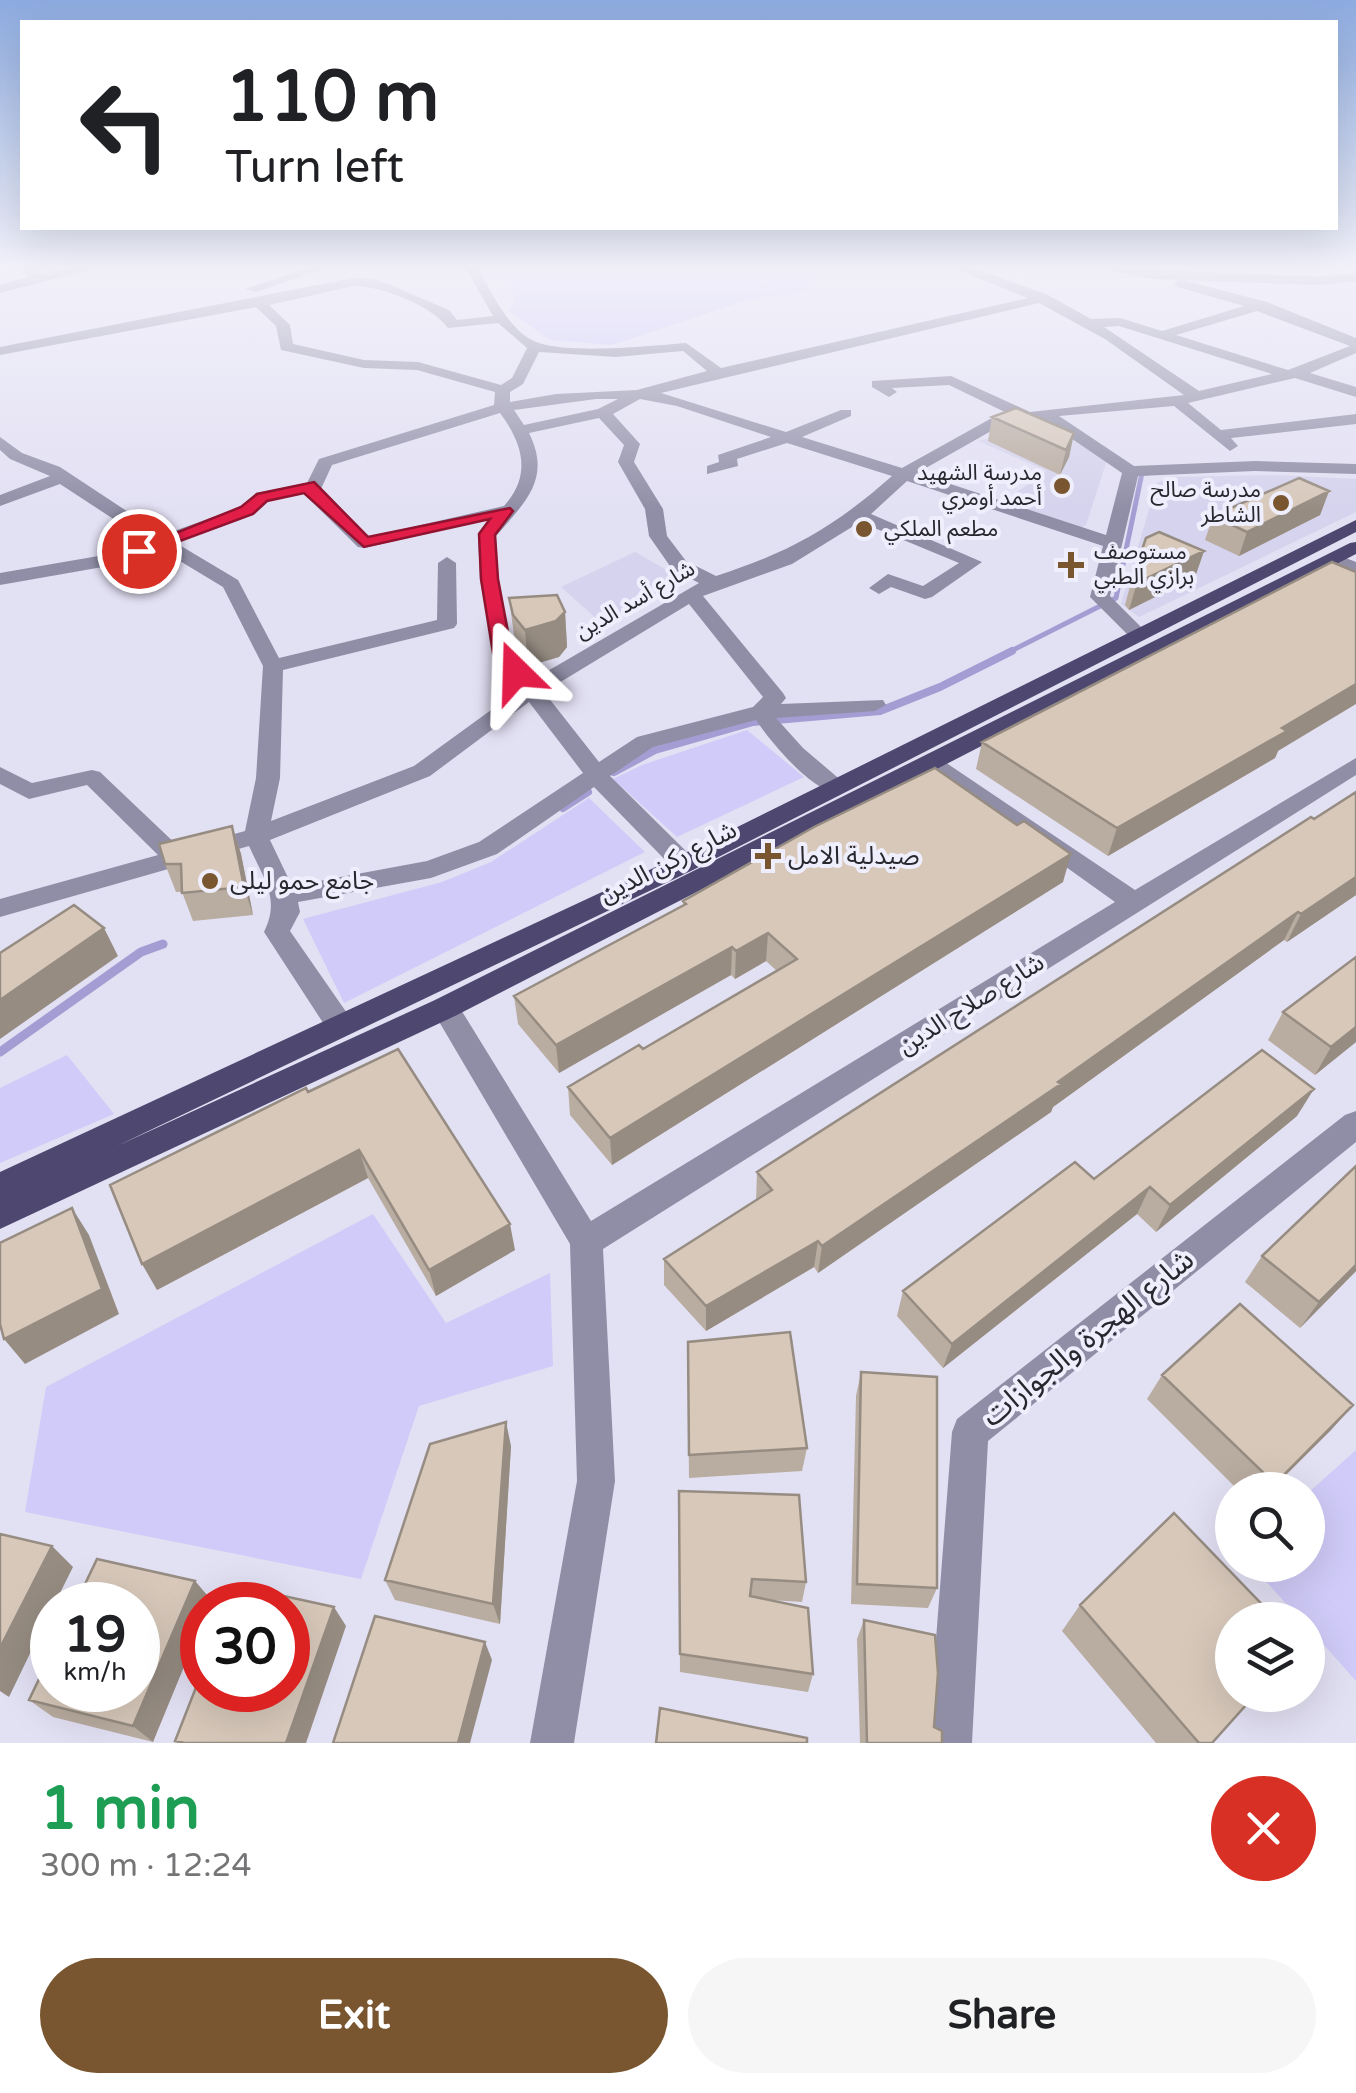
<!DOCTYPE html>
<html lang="en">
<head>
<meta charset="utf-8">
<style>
	:root { --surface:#fff; --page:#f6f6f6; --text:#202124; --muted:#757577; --accent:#79562f }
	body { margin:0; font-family:"Varela Round","Noto Sans Arabic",sans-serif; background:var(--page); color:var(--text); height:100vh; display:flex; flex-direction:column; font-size:38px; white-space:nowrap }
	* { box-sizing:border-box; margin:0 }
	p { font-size:32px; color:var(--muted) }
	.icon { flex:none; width:55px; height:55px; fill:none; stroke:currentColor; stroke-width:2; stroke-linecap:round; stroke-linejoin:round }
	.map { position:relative; height:1743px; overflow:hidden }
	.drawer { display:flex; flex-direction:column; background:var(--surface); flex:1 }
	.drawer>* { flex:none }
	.hud { position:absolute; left:20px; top:20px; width:1318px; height:210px; border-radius:0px; box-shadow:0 10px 40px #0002; background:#fff; color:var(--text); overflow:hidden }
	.fabs { position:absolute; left:1215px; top:1472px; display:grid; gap:20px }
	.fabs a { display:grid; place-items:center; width:110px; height:110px; border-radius:50%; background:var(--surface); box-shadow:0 10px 40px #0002; font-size:50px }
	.speed { position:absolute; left:30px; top:1582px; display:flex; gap:20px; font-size:50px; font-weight:700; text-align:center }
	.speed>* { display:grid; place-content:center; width:130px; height:130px; border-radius:50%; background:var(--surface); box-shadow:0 10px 40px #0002; line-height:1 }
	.speed small { font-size:25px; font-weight:400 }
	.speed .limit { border:15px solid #d22; background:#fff; color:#111 }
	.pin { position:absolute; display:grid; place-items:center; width:85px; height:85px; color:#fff; margin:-42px; border:5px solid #fff; border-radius:50%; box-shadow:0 2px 10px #0007 }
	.me { position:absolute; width:110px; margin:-55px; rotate:338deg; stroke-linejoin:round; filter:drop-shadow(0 0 8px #0008) }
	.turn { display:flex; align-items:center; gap:35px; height:210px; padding:0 40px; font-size:45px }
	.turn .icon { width:130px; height:130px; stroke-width:2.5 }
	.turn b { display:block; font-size:70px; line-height:85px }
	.round { display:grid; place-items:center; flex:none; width:105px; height:105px; border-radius:52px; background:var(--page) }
	.headline { display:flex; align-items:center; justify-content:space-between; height:170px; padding:0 40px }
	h1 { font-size:60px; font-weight:800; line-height:75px; color:#1e9e55 }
	.button { display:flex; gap:20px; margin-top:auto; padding:20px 40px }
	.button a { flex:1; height:115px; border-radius:60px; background:var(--accent); color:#fff; font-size:40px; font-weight:800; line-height:115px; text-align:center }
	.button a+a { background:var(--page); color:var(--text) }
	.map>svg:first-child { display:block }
	.built { fill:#d5d3ed }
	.green { fill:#d0cbf8 }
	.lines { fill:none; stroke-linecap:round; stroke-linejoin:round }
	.stream-far2 { stroke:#a49dd3; stroke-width:5 }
	.stream-far1 { stroke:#a49dd3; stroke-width:8 }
	.stream { stroke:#a49dd3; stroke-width:9 }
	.minor { fill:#908ea6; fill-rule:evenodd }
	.major { fill:#4e4871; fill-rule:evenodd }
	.wall { fill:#b9aca0 }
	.shaded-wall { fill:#968c82 }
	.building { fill:#d7c8ba; stroke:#968c82; stroke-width:2.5 }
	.route { fill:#e11d48; stroke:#92132f; stroke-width:2.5 }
	.poi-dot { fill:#79562f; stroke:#efeefd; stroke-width:4 }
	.labels { text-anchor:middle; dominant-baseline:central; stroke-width:8; stroke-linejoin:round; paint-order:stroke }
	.far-poi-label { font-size:22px; fill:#28272e; stroke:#efeefd; text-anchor:end }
	.far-street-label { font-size:22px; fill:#28272e; stroke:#efeefd }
	.poi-label { font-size:25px; fill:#28272e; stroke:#efeefd; text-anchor:start }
	.street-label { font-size:25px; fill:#28272e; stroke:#efeefd }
	.near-street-label { font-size:30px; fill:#28272e; stroke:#efeefd }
</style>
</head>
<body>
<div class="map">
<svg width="1356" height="1743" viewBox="0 0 1356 1743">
	<rect width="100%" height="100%" fill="#e2e0f3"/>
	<path class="built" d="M1046,425L1059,428L1107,460L1086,525L1078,530L1004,501L1047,471L978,441Z
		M1277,475L1356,479V512L1139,617L1121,604L1157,483L1171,477Z
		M635,552L686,581L605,626L561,587Z"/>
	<path class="green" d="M473,267H845L816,277L809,292L750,299L612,345L550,340L508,310L516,302L506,280L473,281Z
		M747,730L804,777L677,837L613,779L642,765Z
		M589,798L645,852L344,1003L303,919L442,882L491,862Z
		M67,1055L114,1114L0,1163V1088Z
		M373,1214L446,1323L550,1273L553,1366L419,1406L361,1579L25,1512L46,1387Z
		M1356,1450V1681L1308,1627V1620H1301L1251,1565H1308V1493Z"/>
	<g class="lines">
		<path class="stream-far2" d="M1007,653L1116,598L1142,473H1148"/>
		<path class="stream-far1" d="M614,772L655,750L753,722L880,711L940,687L1012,651
			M563,808L588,792"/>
		<path class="stream" d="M0,1052L141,952L163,944"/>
		<path class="minor" d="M23,267H35L38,274L77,267H100L0,293V285L27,277Z
			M311,267H329L256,292L245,289Z
			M465,267H477C492,292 509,333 539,343C573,354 649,346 686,343L721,368L1028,298L950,267H968L993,275L1048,295L1091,319L1120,318L1162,331L1244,306L1174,286L1177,280L1151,279L1094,267L1317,277L1356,273V281L1317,285L1182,280L1267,302L1356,338V353L1310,373L1356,387V397L1295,378L1188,403L1221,430L1356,414V424L1231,438L1238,446L1230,451L1174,406L1059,416L1134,466L1255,461L1356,464V474L1255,471L1138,476L1110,596L1148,634L1138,640L1131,638L1090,597L1103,546L907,481L871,514L982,562L932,597L925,599L891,587L879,594L869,588L888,574L923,586L959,563L860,522L792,564L703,596L783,693L786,698L781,704L883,700L886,705L875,711L776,718L803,748L843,782L847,787L843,792C817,799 770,741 756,720L653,747L610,776L693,858L696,864L693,870H675L594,787L497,854L431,878L298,902L300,912L290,931L349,1016L353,1024L349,1032L339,1035L329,1032L264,932C281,898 263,878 249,846L0,917V899L158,855L87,785L29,799L0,784V767L32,783L92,770L100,772L181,849L245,831L256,778L263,666L223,587L160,549L114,565L0,585V573L110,554L147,541L60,484L0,506V495L50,476L10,459L0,450V437L22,453L60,467L163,535L241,507L256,493L307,483L319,459L494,405L495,392L417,370L364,368L281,350L276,326L256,307L0,355V347L353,278L376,279L449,310L457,320L493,316ZM353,286C381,286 431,305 448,328L498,323L527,348L512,378L501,385L418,362L364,360L293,344L290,325L269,305ZM1039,303L1105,339L1184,395L1030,412L951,376L872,381V387L889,397L897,392L892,388L949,385L1011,415L990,419L902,468L802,437L851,416V410H841L786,432L661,393ZM1257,311L1350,346L1288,370L1176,335ZM1119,326L1272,374L1199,391L1104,327ZM683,351L707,371L637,390L556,394L510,402V392L523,384L539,352L616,357ZM596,399H618L598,409L524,425L514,410ZM640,399L677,406L771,437L718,455L719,462L707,466V474L738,466L737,459L787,443L892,476C833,528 790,552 716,576L686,561L667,536L663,509L634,462L640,444L613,414ZM500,413C523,444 532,475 504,506L368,537L320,491L332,465ZM599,418L624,445L618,462L645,509L649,536L672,569L699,583L534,679L513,652L498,579L496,536C525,502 552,479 529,433ZM1043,419L1122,473L1106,535L917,473L1000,426ZM304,494L358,547L364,548L491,519L478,535L480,579L493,653L520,689L414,766L271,821L280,778L283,670L454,628L457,624L456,563L447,557L438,563L437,620L279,658L238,580L176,543L253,515L268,501ZM689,604L763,697L753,707L637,737L599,762L544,692ZM529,702L583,773L479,842L427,861L292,886L270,840L430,776Z
			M1333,553L1356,562V575L1326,563L1324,559Z
			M933,754L1135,890L1356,758V775L603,1249L615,1481L574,1743H530L577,1481L570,1244L431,1008L435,1000L445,997L455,1000L591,1221L1115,902L925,766L922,761L925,756Z
			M1356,1111V1142L988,1441L972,1743H928L952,1432L957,1419L1345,1115Z"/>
		<path class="major" d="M1356,520V532L693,870L117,1146L435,1000L1350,543L1356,542V554L455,1016L0,1229V1172L675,858Z"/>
	</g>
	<path class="wall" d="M992,417L1074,433L1069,457L1060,475L988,441Z
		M1329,491L1320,515L1239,556L1205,540L1213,516Z
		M1204,551L1195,577L1129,610L1125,605L1132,579Z
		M509,598L565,612L567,647L559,657L528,666L516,650Z
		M982,742L1278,751L1275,758L1108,856L976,769Z
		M1311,817L1356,895L1287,942L1284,940L1053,1107L1051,1112L818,1273L814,1267L706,1331L664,1285V1259L756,1201L757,1172Z
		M232,826L241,854L253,915L193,921L182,892H176L165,864Z
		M1063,882L612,1165L570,1115L568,1087L643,1049L777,971L766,961L735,979L731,975L559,1073L518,1024L514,996L683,905V901Z
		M1356,957V1042L1315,1075L1268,1040L1283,1012Z
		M308,1092L515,1250L436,1296L368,1178L157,1290Z
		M1297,1116L1156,1232L1137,1214L943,1368L897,1316L903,1291L1094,1179Z
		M1262,1256L1356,1271L1300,1328L1245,1282Z
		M688,1367L807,1448L802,1471L689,1478Z
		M861,1372L937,1588L928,1608L851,1604L856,1396Z
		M1162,1375L1332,1429L1271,1490H1238L1147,1399Z
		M511,1446L500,1624L395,1600L385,1580Z
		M679,1491L806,1582L802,1602L771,1600L813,1674L808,1692L680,1672Z
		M195,1581L212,1601L210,1605H202L153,1742L53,1717L29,1700Z
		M1080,1605L1212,1743H1156L1062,1631Z
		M864,1620L934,1727L942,1743H860L857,1639Z"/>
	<path class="shaded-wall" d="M1074,433L1069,457L1060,475L1066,450Z
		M1329,491L1320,515L1239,556L1247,532Z
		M1204,551L1195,577L1129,610L1137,583Z
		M565,612L567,647L559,657L528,666L525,630Z
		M1356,684V704L1278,751L1275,758L1108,856L1117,828Z
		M232,826L241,854L253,915L244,887Z
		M1071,854L1063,882L612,1165L610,1138Z
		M1356,877V895L1287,942L1301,914Z
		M1298,912L1284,940L1053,1107L1051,1112L818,1273L822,1246L1058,1082Z
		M104,928L118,956L0,1039V1000Z
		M768,933L766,961L735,979L736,951Z
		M732,947L731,975L559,1073L556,1045Z
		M1356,1027V1042L1315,1075L1331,1047Z
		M1314,1089L1297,1116L1156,1232L1170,1205Z
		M359,1150L368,1178L157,1290L142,1264Z
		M1150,1187L1137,1214L943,1368L952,1344Z
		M72,1208L89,1235L119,1314L25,1364L4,1339Z
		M510,1224L515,1250L436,1296L429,1270Z
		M818,1241L814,1267L706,1331V1306Z
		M1356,1265V1271L1300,1328L1319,1302Z
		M1353,1405L1332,1429L1270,1490Z
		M506,1422L511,1446L500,1624L493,1604Z
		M52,1546L73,1567L54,1605H52V1608L9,1697L0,1691V1648Z
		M195,1581L212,1601L210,1605H202V1623L153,1742L133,1726Z
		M334,1607L346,1626L306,1743H286Z
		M485,1642L492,1660L470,1743H458Z"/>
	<path class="building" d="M1016,408L1074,433L1066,450L992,417Z
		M1299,478L1329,491L1247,532L1213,516Z
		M1159,532L1204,551L1137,583L1132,579L1146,538Z
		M1332,562L1356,572V684L1282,728L1287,731L1117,828L982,742Z
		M557,595L565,612L556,621L525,630L513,615L509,598Z
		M935,768L1017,825L1024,821L1071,854L610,1138L568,1087L639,1045L643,1049L797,959L768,933L736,951L732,947L556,1045L514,996L686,904L683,901L814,827Z
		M1356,792V877L1301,914L1298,912L1058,1082L1061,1084L822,1246L818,1241L706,1306L664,1259L772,1190L757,1172L1311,817L1314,819Z
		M232,826L244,887L182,893L181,864H165L159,844Z
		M74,905L104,928L0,1000V953Z
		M1356,957V1027L1331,1047L1283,1012Z
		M398,1049L510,1224L429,1270L359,1150L142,1264L110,1185L306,1088L308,1092Z
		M1262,1050L1314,1089L1170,1205L1150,1187L952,1344L903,1291L1075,1162L1094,1179Z
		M1356,1166V1265L1319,1302L1262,1256Z
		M72,1208L102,1289L4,1339L0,1324V1243Z
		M1240,1304L1353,1405L1275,1484L1162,1375Z
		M790,1332L807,1448L689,1455L688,1342Z
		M861,1372L937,1377V1588L857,1584Z
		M506,1422L493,1604L385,1580L430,1444Z
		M679,1491L799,1495L806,1582L752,1579L750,1596L808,1608L813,1674L680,1654Z
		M1174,1513L1277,1620H1232V1695H1255L1212,1743H1199L1080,1605Z
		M0,1534L52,1546L0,1648Z
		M97,1559L195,1581L133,1726L29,1700L52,1652V1690H138V1605H75Z
		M238,1586L334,1607L286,1743H185L175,1741L202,1672V1690H288V1605H230Z
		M375,1616L485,1642L458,1743H333Z
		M864,1620L935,1635L938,1673L934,1727L942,1731V1743H867Z
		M660,1708L807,1738V1743H656Z"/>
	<linearGradient id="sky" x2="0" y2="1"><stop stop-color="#8dabe0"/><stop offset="0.52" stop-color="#f2f1fa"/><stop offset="1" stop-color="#f2f1fa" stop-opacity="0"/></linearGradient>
	<rect width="1356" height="511" fill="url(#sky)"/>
	<path class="route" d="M314,482L368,537L510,508L513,511L495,535L498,579L512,653L526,672L523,676H510L493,653L481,579L479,534L490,519L364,547L304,493L267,501L253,514L145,554L131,551L241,507L257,494Z"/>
	<g class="poi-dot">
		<circle cx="1062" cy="486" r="10"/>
		<circle cx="1281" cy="503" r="10"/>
		<circle cx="864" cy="529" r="10"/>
		<path d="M1066 550h10v10h10v10h-10v10h-10v-10h-10v-10h10z"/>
		<path d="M763 841h10v10h10v10h-10v10h-10v-10h-10v-10h10z"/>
		<circle cx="210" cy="881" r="10"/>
	</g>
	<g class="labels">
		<g class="far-poi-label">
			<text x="1042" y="473">مدرسة الشهيد<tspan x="1042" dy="25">أحمد أومري</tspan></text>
			<text x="1261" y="490">مدرسة صالح<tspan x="1261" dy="25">الشاطر</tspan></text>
			<text x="884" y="529" text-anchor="start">مطعم الملكي</text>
			<text x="1094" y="552" text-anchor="start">مستوصف<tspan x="1094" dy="25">برازي الطبي</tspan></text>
		</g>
		<g class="far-street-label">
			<text transform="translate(635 600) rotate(-30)">شارع أسد الدين</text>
		</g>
		<g class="poi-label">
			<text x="788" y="856">صيدلية الامل</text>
			<text x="230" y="881">جامع حمو ليلى</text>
		</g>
		<g class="street-label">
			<text transform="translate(668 862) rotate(-27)">شارع ركن الدين</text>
			<text transform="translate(971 1004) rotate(-32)">شارع صلاح الدين</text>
		</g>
		<g class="near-street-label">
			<text transform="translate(1088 1338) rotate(-39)">شارع الهجرة والجوازات</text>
		</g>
	</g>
</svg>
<div class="fabs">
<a><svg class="icon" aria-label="search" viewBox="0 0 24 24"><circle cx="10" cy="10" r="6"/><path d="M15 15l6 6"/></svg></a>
<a><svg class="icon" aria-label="layers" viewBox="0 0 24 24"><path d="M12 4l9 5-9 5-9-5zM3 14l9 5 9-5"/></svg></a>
</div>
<div class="speed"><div>19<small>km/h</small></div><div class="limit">30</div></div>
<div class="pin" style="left:139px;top:551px;background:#d93025"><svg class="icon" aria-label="arrive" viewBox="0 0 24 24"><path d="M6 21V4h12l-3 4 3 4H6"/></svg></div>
<svg class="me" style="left:516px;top:672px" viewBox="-20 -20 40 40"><path d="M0-17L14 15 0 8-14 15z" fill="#e11d48" stroke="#fff" stroke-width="4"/></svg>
<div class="hud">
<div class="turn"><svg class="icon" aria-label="left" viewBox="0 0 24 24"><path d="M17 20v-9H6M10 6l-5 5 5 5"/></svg><div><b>110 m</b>Turn left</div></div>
</div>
</div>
<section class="drawer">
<div class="headline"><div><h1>1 min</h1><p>300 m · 12:24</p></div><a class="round" style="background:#d93025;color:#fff"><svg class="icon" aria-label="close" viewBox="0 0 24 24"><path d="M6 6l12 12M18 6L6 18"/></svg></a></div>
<div class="button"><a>Exit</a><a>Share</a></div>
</section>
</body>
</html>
